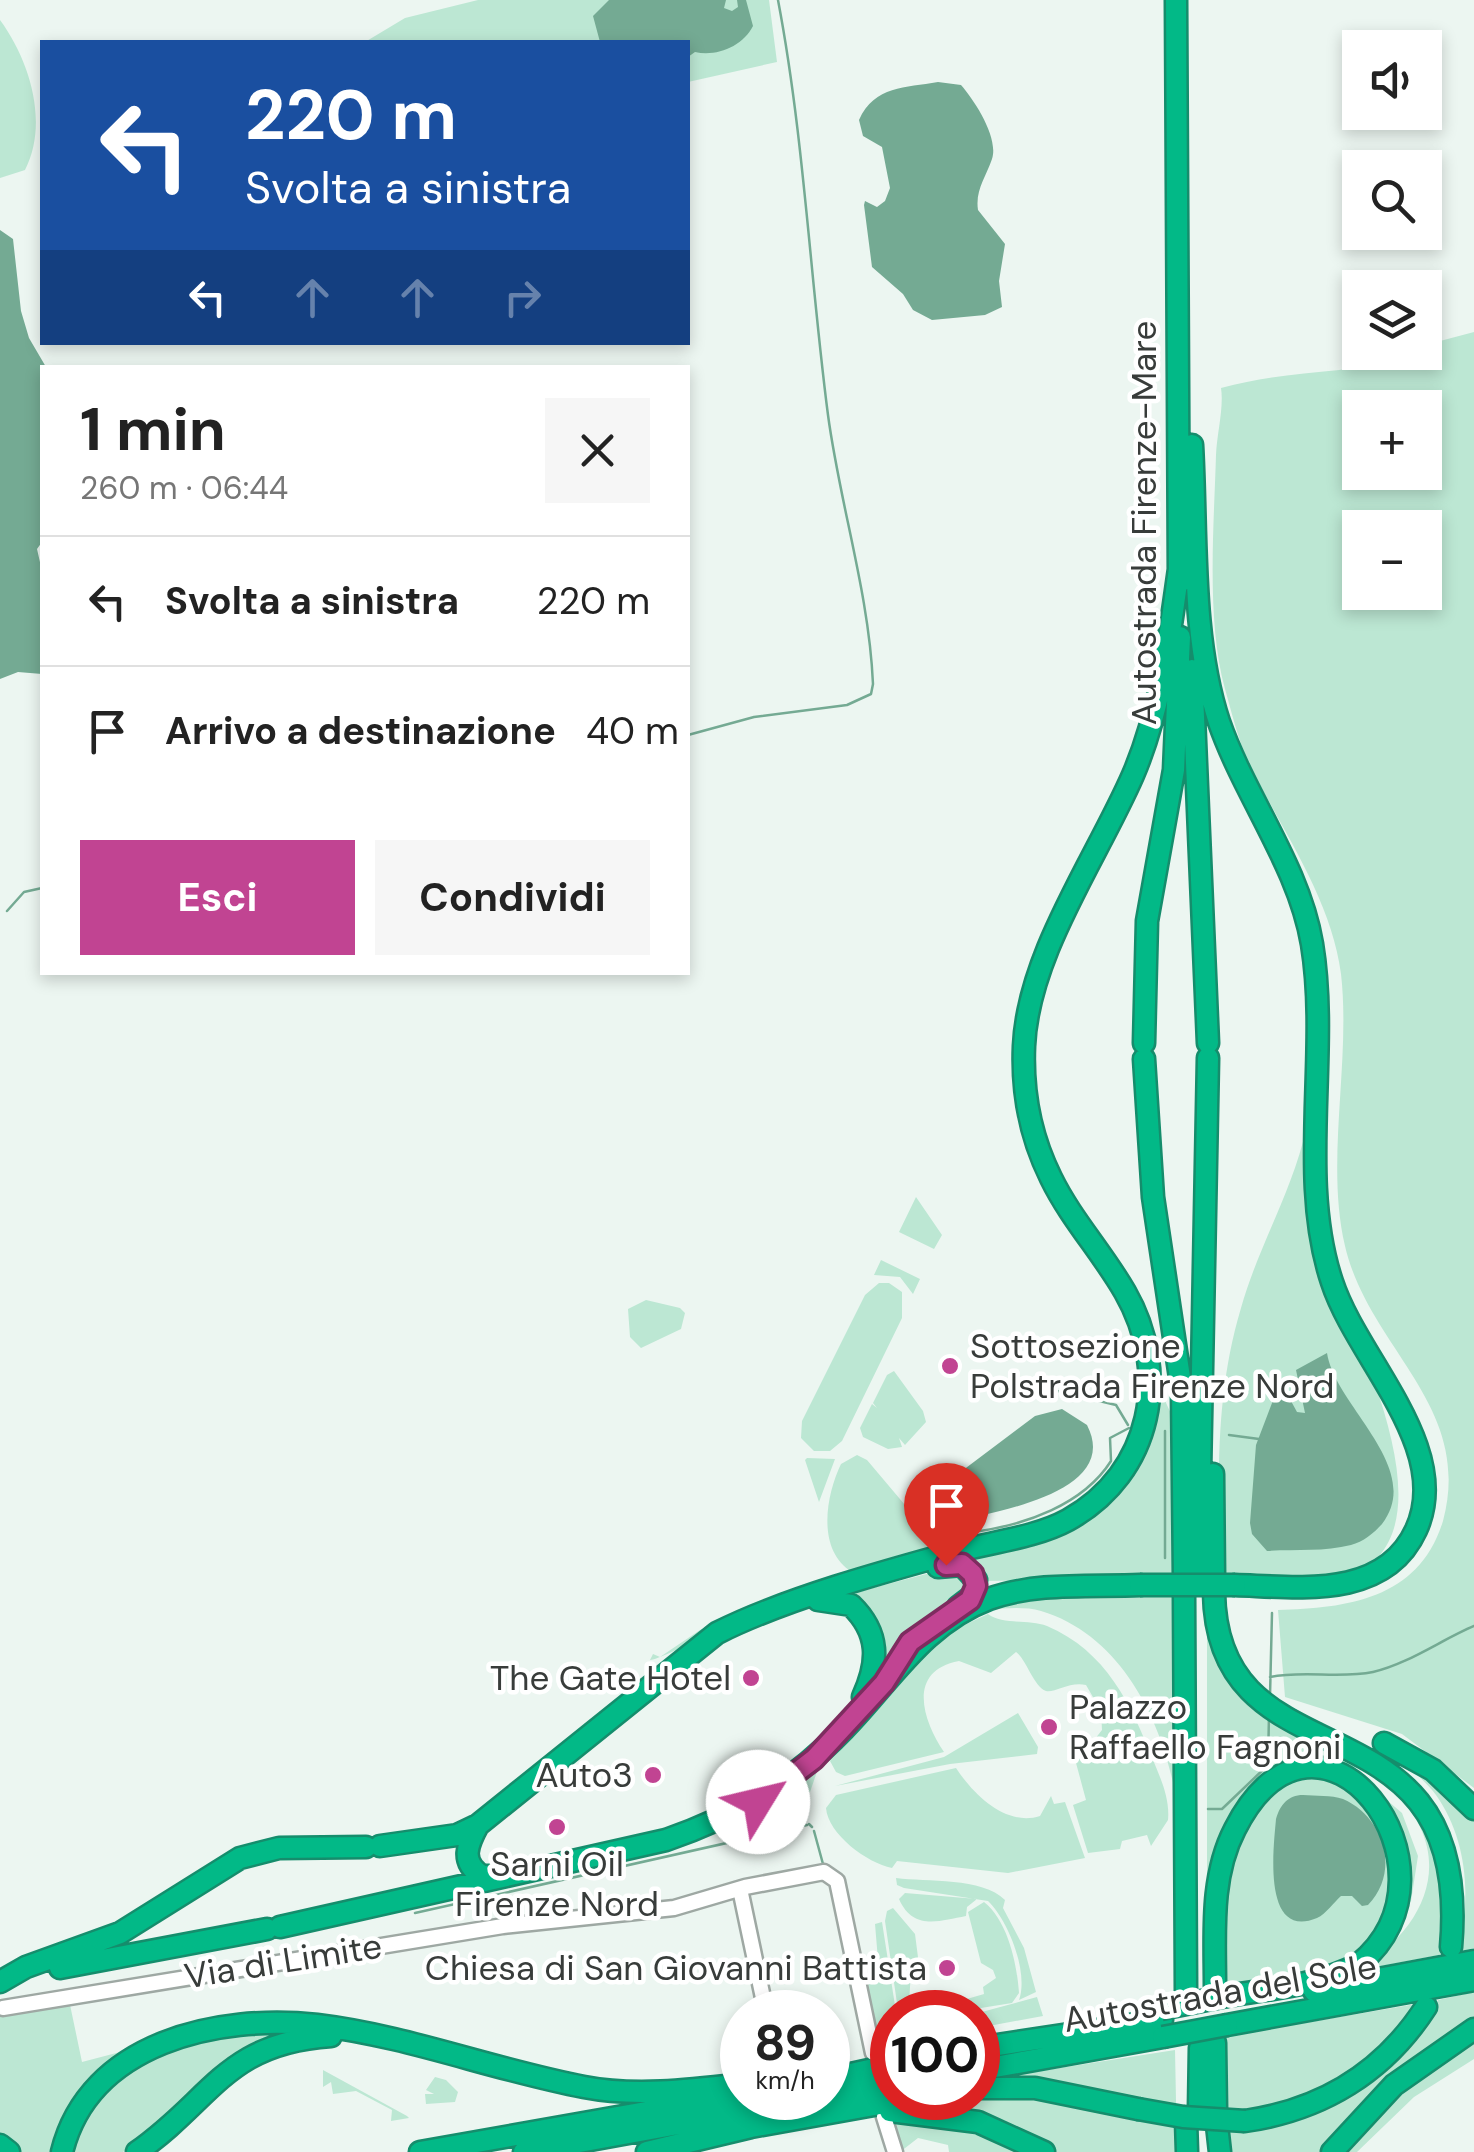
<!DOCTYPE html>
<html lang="it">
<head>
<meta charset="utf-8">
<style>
	:root { --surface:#fff; --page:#f6f6f6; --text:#222; --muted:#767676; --line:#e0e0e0; --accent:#c14492 }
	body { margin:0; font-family:"DM Sans",sans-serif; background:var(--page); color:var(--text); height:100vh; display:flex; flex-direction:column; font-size:38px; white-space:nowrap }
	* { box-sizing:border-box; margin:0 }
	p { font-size:32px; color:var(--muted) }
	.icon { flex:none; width:55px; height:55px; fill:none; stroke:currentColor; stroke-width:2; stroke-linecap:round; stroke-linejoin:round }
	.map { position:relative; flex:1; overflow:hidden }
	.drawer { position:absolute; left:40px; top:365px; width:650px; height:610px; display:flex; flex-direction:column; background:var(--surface); border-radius:0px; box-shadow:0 5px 15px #0003 }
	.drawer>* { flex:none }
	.banner { position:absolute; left:40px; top:40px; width:650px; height:305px; border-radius:0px; box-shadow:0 5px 15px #0003; background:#1a4fa0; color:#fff; overflow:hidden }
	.fabs { position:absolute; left:1342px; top:30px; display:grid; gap:20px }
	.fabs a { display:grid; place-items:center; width:100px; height:100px; border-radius:0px; background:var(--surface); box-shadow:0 5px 15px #0003; font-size:50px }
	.speed { position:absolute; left:720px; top:1990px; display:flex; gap:20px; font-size:50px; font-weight:700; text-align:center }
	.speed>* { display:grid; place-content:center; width:130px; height:130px; border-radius:50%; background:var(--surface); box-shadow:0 5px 15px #0003; line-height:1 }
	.speed small { font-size:25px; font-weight:400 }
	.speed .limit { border:15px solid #d22; background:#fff; color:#111 }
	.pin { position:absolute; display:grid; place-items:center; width:85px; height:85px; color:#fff; margin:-102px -42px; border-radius:50% 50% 50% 0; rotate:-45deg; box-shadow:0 0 10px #0007 }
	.pin .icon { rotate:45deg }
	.me { position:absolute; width:110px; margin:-55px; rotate:54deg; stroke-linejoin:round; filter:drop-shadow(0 0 8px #0008) }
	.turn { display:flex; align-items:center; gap:35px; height:210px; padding:0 40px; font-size:45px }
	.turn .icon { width:130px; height:130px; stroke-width:2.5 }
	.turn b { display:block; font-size:70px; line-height:85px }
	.lanes { display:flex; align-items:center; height:95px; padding:0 40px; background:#0003; justify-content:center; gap:50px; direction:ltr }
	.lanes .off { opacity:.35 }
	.round { display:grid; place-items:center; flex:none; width:105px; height:105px; border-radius:0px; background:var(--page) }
	.overview { display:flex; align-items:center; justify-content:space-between; height:170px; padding:0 40px }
	h1 { font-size:60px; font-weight:700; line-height:75px }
	.primary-button { display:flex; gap:20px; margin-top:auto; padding:20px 40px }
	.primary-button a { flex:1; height:115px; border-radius:0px; background:var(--accent); color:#fff; font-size:40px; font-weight:700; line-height:115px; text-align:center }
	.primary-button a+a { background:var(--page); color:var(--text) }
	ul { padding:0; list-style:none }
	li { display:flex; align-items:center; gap:30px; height:130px; padding:0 40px; border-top:2px solid var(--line) }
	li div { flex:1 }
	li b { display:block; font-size:38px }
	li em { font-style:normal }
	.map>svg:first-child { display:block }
	.green { fill:#bce7d3; fill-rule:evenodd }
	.water { fill:#74aa93 }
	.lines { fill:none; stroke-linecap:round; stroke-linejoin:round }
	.stream { stroke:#74aa93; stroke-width:2.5 }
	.highway-tunnel { stroke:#c8d1cc; stroke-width:20; stroke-dasharray:20 10; stroke-linecap:butt }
	.minor-casing { stroke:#9ea8a3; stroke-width:19 }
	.highway-casing { stroke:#158d6c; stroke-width:25 }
	.minor { stroke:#fff; stroke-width:14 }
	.highway { stroke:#02b987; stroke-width:20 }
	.highway-bridge-casing { stroke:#158d6c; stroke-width:25; stroke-linecap:butt }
	.highway-bridge { stroke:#02b987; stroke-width:20 }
	.route-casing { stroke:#7d2c5f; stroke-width:25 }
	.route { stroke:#c14492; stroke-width:18 }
	.poi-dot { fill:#c14492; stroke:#fff; stroke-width:4 }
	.labels { text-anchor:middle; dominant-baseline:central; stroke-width:9; stroke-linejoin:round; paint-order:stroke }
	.street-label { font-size:35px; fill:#383c3a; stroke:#fff }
	.poi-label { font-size:35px; fill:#383c3a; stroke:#fff; text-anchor:end }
</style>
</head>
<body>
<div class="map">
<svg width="1474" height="2152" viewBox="0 0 1474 2152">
	<rect width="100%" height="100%" fill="#ecf6f1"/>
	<path class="green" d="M478,0H769L777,62L688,82V42H365L405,18Z
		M0,20C30,61 49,123 25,170L0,178Z
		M1474,332V1788L1402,1734L1285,1697L1278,1610C1348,1608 1419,1599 1443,1521C1474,1405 1369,1349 1345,1246C1325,1161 1351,1062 1341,974C1332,903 1287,837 1254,774C1240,748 1233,717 1225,689C1206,621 1214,525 1216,455C1217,433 1224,408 1221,388C1261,377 1298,374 1339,370C1369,366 1394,352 1425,352V345ZM1360,408H1425V472H1360ZM1360,528H1425V592H1360Z
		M1306,1129C1308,1156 1307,1187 1313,1213C1333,1307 1474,1533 1344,1579C1316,1586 1253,1580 1221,1580C1218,1487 1214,1398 1241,1308C1258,1247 1293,1190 1306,1129Z
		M916,1197L942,1235L934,1249L899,1232Z
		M881,1260L920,1279L913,1294L900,1277L874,1275Z
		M879,1283H889L902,1292V1318L842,1441L830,1451H814L801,1438L802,1421L865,1295Z
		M646,1300L680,1308L685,1313L681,1329L641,1348L630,1337L628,1309Z
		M894,1371L923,1411L926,1422L905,1445L899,1438L902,1447L888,1449L863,1437L860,1428L872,1404L877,1408L873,1403L887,1375Z
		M1162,1394L1172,1416L1174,1578L981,1581L965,1557L1079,1517L1156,1415Z
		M857,1455L867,1460L943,1550L852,1572C816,1550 826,1495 841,1464Z
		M807,1458L835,1459L819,1502L805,1460Z
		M953,1567L968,1575L966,1597L919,1628L887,1673L877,1672L846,1595Z
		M1175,1592V1781L1174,1787C1159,1714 1118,1634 1041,1611C1024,1606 1004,1609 987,1609L1008,1598Z
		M1207,1594L1233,1677C1291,1709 1429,1766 1445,1833C1454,1867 1445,1913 1444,1948L1439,1955L1355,1971C1427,1930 1460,1854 1392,1790C1378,1776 1351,1761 1330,1764C1307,1767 1263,1798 1241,1809L1207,1996Z
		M768,1598H777C758,1607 659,1662 650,1660L653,1654L660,1657L700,1630Z
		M988,1614C1002,1625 1029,1619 1047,1626C1106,1651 1131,1704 1153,1760C1161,1779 1170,1799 1168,1820L1151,1846L1147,1835L1122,1841L1120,1849L1088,1853L1073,1805L1086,1800L1076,1763L1102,1730L1101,1711L1086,1685C1070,1681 1055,1693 1046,1691C1034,1687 1026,1659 1016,1652L991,1673L959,1661C906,1671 923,1721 944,1752L845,1776L836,1772L830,1761L844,1736L943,1635Z
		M1018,1713L1038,1747L1037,1754L950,1764L835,1786L944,1757Z
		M1406,1759L1474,1817V1948L1461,1951L1457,1947C1473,1898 1466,1837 1436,1795C1427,1782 1412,1773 1406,1759Z
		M819,1766L810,1792L775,1798L818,1766Z
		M956,1768C973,1794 1006,1827 1040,1816L1051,1796L1054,1804L1065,1802L1085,1858L1008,1873L897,1861L892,1868C867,1863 828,1834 826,1808L836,1795Z
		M1313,1775L1368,1784L1402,1813L1418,1856L1411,1901L1391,1929L1344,1962L1220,1990C1219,1925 1216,1842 1270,1794C1280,1785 1300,1780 1313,1775Z
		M896,1878C927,1882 982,1877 1005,1900L1003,1908L1024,1948L1036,1992L1019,2000C1029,1972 1008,1920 988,1901L904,1888L897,1885Z
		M905,1893L977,1899L967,1907L966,1916C939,1921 913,1931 899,1899Z
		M984,1902C1008,1921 1017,1964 1019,1993L1012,2003L956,2012L960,2001L984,1994L983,1987L996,1978L993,1970L981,1963L968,1912Z
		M893,1908L915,1934L919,1965L911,1971L909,2003L916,2010L932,2000L939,2012L898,2010L885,1921L887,1911Z
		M882,1922L896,2012H892V2043L876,2046L862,1981L879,1972L875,1924Z
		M1474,1992V2023L1388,2084L1326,2152H1224L1221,2037L1422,2003C1397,2054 1310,2120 1250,2116C1245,2115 1236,2113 1229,2114V2127C1308,2128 1392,2078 1430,2009L1436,2011L1438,2000Z
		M1037,1997L1043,2016L978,2028V2013Z
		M69,2000L82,2062L124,2051L147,2056L209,2035L298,2032L245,2049L123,2152H15L0,2140V2012Z
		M1474,2034V2059L1414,2097L1357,2152H1338L1365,2120Z
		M1175,2050L1177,2152H1055L977,2114L918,2102L978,2098V2085L1001,2077Z
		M323,2070L407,2116L409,2118L391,2121L392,2110L356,2091L333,2094L331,2082L323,2087Z
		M435,2077L446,2080L458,2092L455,2102L426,2104L425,2094H434L426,2090Z
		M894,2120L960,2125L1029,2152H949L948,2145L918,2138L900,2152Z"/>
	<path class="water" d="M609,0H726L724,8L732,11L738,7L737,0H746L753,26C743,46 717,57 695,52L688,57V42H600L593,16Z
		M938,82L961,85C975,101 999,138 992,159C986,177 975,190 978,210L1005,244L999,281L1002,307L985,315L932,320L913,310L903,294L872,267L864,205L865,201L877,207L885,201L890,188L882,147L863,136L859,120C875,85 905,88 938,82Z
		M0,230L13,239L21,311L29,338L46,367L42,368V542L37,549L42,571V674L18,672L0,679Z
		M1327,1353C1335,1406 1425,1468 1382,1524C1374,1533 1363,1542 1351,1545C1324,1552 1294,1549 1267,1551L1252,1534L1250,1523L1256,1445L1277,1390H1285L1297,1412L1305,1413L1296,1370Z
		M1062,1409L1087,1425C1122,1493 994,1512 951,1522L939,1520L922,1501L1035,1416Z
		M1303,1795C1316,1796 1331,1795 1343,1799C1384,1817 1401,1871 1368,1905L1362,1906L1352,1896H1341C1334,1902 1326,1914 1317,1918C1261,1941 1274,1844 1276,1819C1280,1805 1288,1795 1303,1795Z"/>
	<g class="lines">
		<path class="stream" d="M688,735L754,717L847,705L871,694L873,684C869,593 840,505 828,415C810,277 804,137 778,0
			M7,911L24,892L42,888
			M1049,1389L1116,1405L1128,1425
			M1229,1435L1259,1439
			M943,1533C953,1531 964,1533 974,1532C1025,1525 1083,1505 1111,1461L1110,1438L1129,1428
			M1165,1558V1431
			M1270,1677C1304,1670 1339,1679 1373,1672C1408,1664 1441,1640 1474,1626
			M1270,1696L1272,1613
			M1208,1809H1222L1268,1765L1269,1714
			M809,1824L812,1827
			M814,1831L823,1864
			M415,1913L807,1825"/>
		<path class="highway-tunnel" d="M1186,1992L1187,2051"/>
		<defs>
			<path id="minor" d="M740,1889L766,2012
				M3,2008L503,1926L674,1908L745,1887L824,1872L837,1881L873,2053
				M884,2117L895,2152"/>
			<path id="highway" d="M1176,0L1179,583
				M1192,445C1197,533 1191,638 1219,722C1245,797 1299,866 1312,944C1330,1053 1297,1178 1332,1282C1357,1359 1454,1448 1416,1530C1384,1600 1298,1587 1235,1585
				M1192,670L1208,1043
				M1144,1043L1147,921L1174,770L1180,637
				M1144,1059L1153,1197L1182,1391L1184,1577
				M1213,1474L1214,1577
				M938,1567L962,1565L976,1580L975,1594L958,1607
				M1198,1577L1208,1058
				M1184,1592L1186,1992
				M1214,1593C1217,1793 1474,1684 1451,1947
				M818,1600L851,1605C880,1633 879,1662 863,1697
				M1384,1743L1433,1770L1474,1809
				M478,1825C467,1845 460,1862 482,1876H495
				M380,1846L457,1835L478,1825L717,1633C784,1599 886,1571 959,1551C993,1542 1037,1537 1068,1520C1153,1473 1171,1372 1125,1292C1102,1252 1071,1219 1051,1178C1030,1136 1022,1092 1024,1046C1028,954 1097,858 1133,775C1161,710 1169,639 1179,569
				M280,1927L666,1840C736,1816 792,1783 844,1729C891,1681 923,1624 989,1599C1036,1582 1090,1587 1140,1585
				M60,1968L267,1929
				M0,1982L26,1967L120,1933L240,1858L279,1848L366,1847
				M1215,1986C1215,1934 1210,1877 1235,1829C1319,1664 1474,1870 1359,1964C1319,1985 1271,1989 1227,1996
				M1314,1991L1474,1961
				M1227,2025L1474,1980
				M1215,2043L1216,2111
				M978,2048L1162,2020
				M978,2070L1163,2037
				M828,2079L892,2065
				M978,2088H1035L1138,2109
				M1199,2109L1200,2048
				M890,2111L978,2122L1044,2152
				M1186,2121L1187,2152
				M1245,2121C1322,2110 1384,2072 1426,2007
				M1217,2125L1220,2152
				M0,2145L9,2152
				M62,2152C89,2042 219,2014 317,2025C408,2036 494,2070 584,2087C635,2097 691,2090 742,2084
				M137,2152C213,2099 225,2043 331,2036
				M420,2152L731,2097
				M524,2152L892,2085
				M647,2152L751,2127L913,2098
				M1332,2152L1394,2085L1474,2029"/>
		</defs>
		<use href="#minor" class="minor-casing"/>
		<use href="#highway" class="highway-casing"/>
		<use href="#minor" class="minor"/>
		<use href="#highway" class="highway"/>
		<defs>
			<path id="highway-bridge" d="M1140,1585H1235
				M1161,2009L1227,1996
				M1163,2037L1227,2025
				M1138,2109L1183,2117L1245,2121"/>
		</defs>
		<use href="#highway-bridge" class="highway-bridge-casing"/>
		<use href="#highway-bridge" class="highway-bridge"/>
	</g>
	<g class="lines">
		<defs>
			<path id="route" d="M758,1802L814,1759L884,1683L910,1642L970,1600L976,1586L973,1574L962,1564L946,1565"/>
		</defs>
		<use href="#route" class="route-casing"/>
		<use href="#route" class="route"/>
	</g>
	<g class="poi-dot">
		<circle cx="950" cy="1366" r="10"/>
		<circle cx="751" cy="1678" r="10"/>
		<circle cx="1049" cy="1727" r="10"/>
		<circle cx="653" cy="1775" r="10"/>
		<circle cx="557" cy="1827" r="10"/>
		<circle cx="947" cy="1968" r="10"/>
	</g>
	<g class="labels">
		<g class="street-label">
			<text transform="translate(1144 523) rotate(-90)">Autostrada Firenze-Mare</text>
			<text transform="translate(283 1961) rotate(-9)">Via di Limite</text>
			<text transform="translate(1220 1993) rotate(-10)">Autostrada del Sole</text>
		</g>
		<g class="poi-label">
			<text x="970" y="1346" text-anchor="start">Sottosezione<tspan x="970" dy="40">Polstrada Firenze Nord</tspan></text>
			<text x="731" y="1678">The Gate Hotel</text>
			<text x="1069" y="1707" text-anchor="start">Palazzo<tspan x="1069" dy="40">Raffaello Fagnoni</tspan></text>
			<text x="633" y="1775">Auto3</text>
			<text x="557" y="1864" text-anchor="middle">Sarni Oil<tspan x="557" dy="40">Firenze Nord</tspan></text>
			<text x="927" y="1968">Chiesa di San Giovanni Battista</text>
		</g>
	</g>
</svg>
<div class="fabs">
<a><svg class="icon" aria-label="sound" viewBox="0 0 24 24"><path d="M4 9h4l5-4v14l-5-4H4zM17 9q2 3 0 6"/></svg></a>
<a><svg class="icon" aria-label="search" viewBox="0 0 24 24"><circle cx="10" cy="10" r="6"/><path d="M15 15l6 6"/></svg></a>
<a><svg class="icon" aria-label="layers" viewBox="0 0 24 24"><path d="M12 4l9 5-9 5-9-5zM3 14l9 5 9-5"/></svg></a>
<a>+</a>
<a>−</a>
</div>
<div class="speed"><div>89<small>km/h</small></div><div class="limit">100</div></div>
<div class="pin" style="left:946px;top:1565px;background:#d93025"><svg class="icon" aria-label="arrive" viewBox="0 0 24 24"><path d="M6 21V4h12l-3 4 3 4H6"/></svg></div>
<svg class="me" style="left:758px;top:1802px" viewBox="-20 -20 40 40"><circle r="19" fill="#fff"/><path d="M0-13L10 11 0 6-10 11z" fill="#c14492"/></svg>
<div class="banner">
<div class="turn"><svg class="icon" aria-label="left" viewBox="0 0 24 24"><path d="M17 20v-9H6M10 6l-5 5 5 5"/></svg><div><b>220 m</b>Svolta a sinistra</div></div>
<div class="lanes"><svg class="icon" aria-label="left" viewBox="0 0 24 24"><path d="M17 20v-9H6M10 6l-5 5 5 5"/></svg><svg class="icon off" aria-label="ahead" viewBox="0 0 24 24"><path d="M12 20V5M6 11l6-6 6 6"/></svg><svg class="icon off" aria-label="ahead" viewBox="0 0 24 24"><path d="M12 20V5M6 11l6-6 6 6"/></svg><svg class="icon off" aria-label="right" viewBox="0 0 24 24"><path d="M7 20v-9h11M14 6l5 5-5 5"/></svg></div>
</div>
<section class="drawer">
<div class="overview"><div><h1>1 min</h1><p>260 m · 06:44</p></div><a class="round"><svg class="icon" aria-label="close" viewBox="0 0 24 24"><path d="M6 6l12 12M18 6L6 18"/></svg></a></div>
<ul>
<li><svg class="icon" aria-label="left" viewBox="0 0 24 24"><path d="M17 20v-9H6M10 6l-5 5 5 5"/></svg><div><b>Svolta a sinistra</b></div><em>220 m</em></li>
<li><svg class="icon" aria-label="arrive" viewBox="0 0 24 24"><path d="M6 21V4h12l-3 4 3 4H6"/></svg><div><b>Arrivo a destinazione</b></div><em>40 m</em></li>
</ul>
<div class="primary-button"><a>Esci</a><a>Condividi</a></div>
</section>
</div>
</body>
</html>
